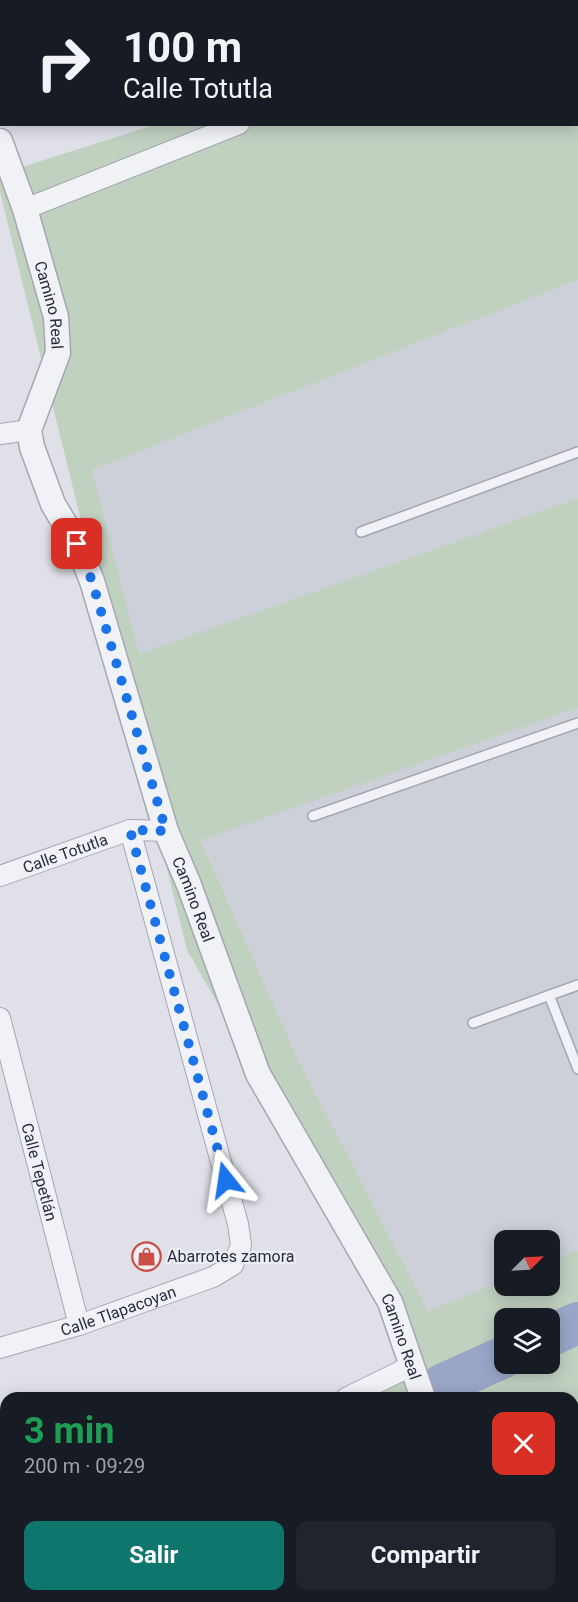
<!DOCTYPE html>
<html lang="es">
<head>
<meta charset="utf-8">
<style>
	:root { --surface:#171b24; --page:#20242c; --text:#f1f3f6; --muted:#9ea1a6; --accent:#0f766e }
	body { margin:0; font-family:Roboto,sans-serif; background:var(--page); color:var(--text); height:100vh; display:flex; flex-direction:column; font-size:22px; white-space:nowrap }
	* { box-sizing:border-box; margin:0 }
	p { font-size:20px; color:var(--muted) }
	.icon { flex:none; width:33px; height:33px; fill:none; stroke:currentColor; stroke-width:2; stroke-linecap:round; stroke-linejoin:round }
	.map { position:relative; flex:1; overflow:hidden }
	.sheet { position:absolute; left:0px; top:1392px; width:579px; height:210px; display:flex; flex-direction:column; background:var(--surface); border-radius:18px 18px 0 0; box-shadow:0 3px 15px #0003 }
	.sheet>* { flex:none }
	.top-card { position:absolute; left:0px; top:0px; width:579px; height:126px; box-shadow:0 3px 15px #0003; background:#171b24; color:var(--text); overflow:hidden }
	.needle { width:39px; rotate:66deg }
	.fabs { position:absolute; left:494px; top:1230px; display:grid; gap:12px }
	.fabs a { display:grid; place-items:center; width:66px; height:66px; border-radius:12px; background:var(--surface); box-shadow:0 3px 15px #0003; font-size:30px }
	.pin { position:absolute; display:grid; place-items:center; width:51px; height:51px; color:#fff; margin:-26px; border-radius:12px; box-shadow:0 3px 9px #0006 }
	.me { position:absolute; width:66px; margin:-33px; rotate:345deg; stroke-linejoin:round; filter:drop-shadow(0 0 4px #0008) }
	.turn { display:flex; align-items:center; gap:21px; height:126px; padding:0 24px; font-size:27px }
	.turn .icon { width:78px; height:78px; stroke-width:2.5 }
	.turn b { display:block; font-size:42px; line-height:51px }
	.round { display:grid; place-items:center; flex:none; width:63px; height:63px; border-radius:12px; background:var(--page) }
	.summary { display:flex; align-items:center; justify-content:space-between; height:102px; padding:0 24px }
	h1 { font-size:36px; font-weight:700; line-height:45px; color:#1e9e55 }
	.primary-button { display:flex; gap:12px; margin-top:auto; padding:12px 24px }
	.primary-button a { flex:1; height:69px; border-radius:12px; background:var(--accent); color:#fff; font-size:24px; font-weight:700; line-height:69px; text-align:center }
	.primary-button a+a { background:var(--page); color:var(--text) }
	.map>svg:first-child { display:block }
	.built { fill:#cdcfd9 }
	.grass { fill:#c1d1c0; fill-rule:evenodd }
	.water { fill:url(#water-waves) }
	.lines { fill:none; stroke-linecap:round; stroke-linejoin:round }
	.river { stroke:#9aa6c7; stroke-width:42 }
	.service-casing { stroke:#a4a6b2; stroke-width:12 }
	.minor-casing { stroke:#a4a6b2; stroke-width:22 }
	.tertiary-casing { stroke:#a4a6b2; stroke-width:27 }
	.service { stroke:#f1f2f6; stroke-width:9 }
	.minor { stroke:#f1f2f6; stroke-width:20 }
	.tertiary { stroke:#f1f2f6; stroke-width:24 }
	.route { stroke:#1a73e8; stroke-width:10; stroke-dasharray:0 18 }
	.labels { text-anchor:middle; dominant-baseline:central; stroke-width:4.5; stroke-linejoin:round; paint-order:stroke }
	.street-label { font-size:16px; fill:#282b3e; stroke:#eeeff5 }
	.poi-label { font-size:16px; fill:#282b3e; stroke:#eeeff5; text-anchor:start }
</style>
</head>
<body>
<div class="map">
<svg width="578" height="1602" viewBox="0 0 578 1602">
	<defs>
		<pattern id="water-waves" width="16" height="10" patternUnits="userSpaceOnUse" patternTransform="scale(1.5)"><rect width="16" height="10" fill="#9aa6c7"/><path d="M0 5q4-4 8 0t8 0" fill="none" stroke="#7e87a3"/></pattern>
	</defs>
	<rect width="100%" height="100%" fill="#dfe0e8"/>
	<path class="built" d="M578,280V498L138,655L92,470Z
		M578,708V1250L549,1262V1240H504V1280L428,1311L297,1057L201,839Z"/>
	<path class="grass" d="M545,0H578V280L92,470L139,654L578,498V708L201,840L297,1057L428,1311L504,1280V1286H549V1262L578,1250V1455H573V1398H336L418,1354L187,950L0,192V174L154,125L578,124V2L540,1ZM504,1318H549V1364H504Z
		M6,1570V1596H378L372,1602H0V1572Z"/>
	<path class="water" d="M455,1596H553L554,1602H449Z"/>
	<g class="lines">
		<path class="river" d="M549,1336L578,1323
			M442,1385L504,1357
			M25,1602L40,1596"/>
		<defs>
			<path id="service" d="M361,532L578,452
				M313,816L578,723
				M549,995L578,1069
				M473,1023L578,985"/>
			<g id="minor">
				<path d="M182,0V2"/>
				<path d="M377,0V2"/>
				<path d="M549,0L550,2"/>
				<path d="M578,9V8"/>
				<path d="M25,209L239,124"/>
				<path d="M0,434L29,430"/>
				<path id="s1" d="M0,876L130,830L166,831"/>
				<path id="s2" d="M0,1018L79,1325"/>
				<path id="s3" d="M0,1348L79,1325L213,1277L233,1265L241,1245L238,1224L130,830"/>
				<path d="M346,1398L413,1365"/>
				<path d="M0,1579L6,1577"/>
			</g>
			<g id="tertiary">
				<path id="s4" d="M0,141L25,209L56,317L58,353L29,430L32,447L53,504L77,544L92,581L166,831L189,885L258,1074L390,1302L423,1398"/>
				<path d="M348,1602L353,1596"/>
			</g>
		</defs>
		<use href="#service" class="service-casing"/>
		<use href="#minor" class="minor-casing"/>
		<use href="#tertiary" class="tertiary-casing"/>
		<use href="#service" class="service"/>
		<use href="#minor" class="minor"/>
		<use href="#tertiary" class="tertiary"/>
	</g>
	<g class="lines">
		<path class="route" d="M77,544L92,581L166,831L130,830L226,1180"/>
	</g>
	<defs>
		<symbol id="shop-ring" viewBox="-11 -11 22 22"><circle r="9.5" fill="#eeeff5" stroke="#ca5047" stroke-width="1.5"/><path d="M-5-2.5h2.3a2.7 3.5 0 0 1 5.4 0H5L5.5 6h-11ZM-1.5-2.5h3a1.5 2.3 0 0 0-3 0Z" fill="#ca5047"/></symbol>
	</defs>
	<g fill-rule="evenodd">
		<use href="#shop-ring" x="130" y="1240" width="33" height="33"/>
	</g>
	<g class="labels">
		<g class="street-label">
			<text stroke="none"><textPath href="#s4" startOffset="172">Camino Real</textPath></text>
			<text stroke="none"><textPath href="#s1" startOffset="69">Calle Totutla</textPath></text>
			<text stroke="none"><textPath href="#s4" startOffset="802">Camino Real</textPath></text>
			<text stroke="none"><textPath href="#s2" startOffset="159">Calle Tepetlán</textPath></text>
			<text stroke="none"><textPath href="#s3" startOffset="124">Calle Tlapacoyan</textPath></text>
			<text stroke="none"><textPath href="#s4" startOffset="1288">Camino Real</textPath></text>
		</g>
		<g class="poi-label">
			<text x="167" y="1256">Abarrotes zamora</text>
		</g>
	</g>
</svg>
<div class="fabs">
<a><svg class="needle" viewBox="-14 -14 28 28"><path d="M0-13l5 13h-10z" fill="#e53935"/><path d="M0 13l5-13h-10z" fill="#9ea1a6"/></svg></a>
<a><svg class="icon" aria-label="layers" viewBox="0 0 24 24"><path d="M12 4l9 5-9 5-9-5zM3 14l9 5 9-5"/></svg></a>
</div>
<div class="pin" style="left:77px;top:544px;background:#d93025"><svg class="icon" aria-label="arrive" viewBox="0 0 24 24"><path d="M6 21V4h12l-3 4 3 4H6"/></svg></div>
<svg class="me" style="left:226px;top:1180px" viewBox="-20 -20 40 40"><path d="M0-17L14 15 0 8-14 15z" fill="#1a73e8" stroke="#fff" stroke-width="4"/></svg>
<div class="top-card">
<div class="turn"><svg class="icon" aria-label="right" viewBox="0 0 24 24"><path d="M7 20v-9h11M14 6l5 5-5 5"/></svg><div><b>100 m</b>Calle Totutla</div></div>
</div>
<section class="sheet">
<div class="summary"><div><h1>3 min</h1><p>200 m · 09:29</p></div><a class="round" style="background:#d93025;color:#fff"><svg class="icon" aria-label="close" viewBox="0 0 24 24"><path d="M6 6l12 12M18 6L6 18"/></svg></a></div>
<div class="primary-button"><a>Salir</a><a>Compartir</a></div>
</section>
</div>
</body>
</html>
